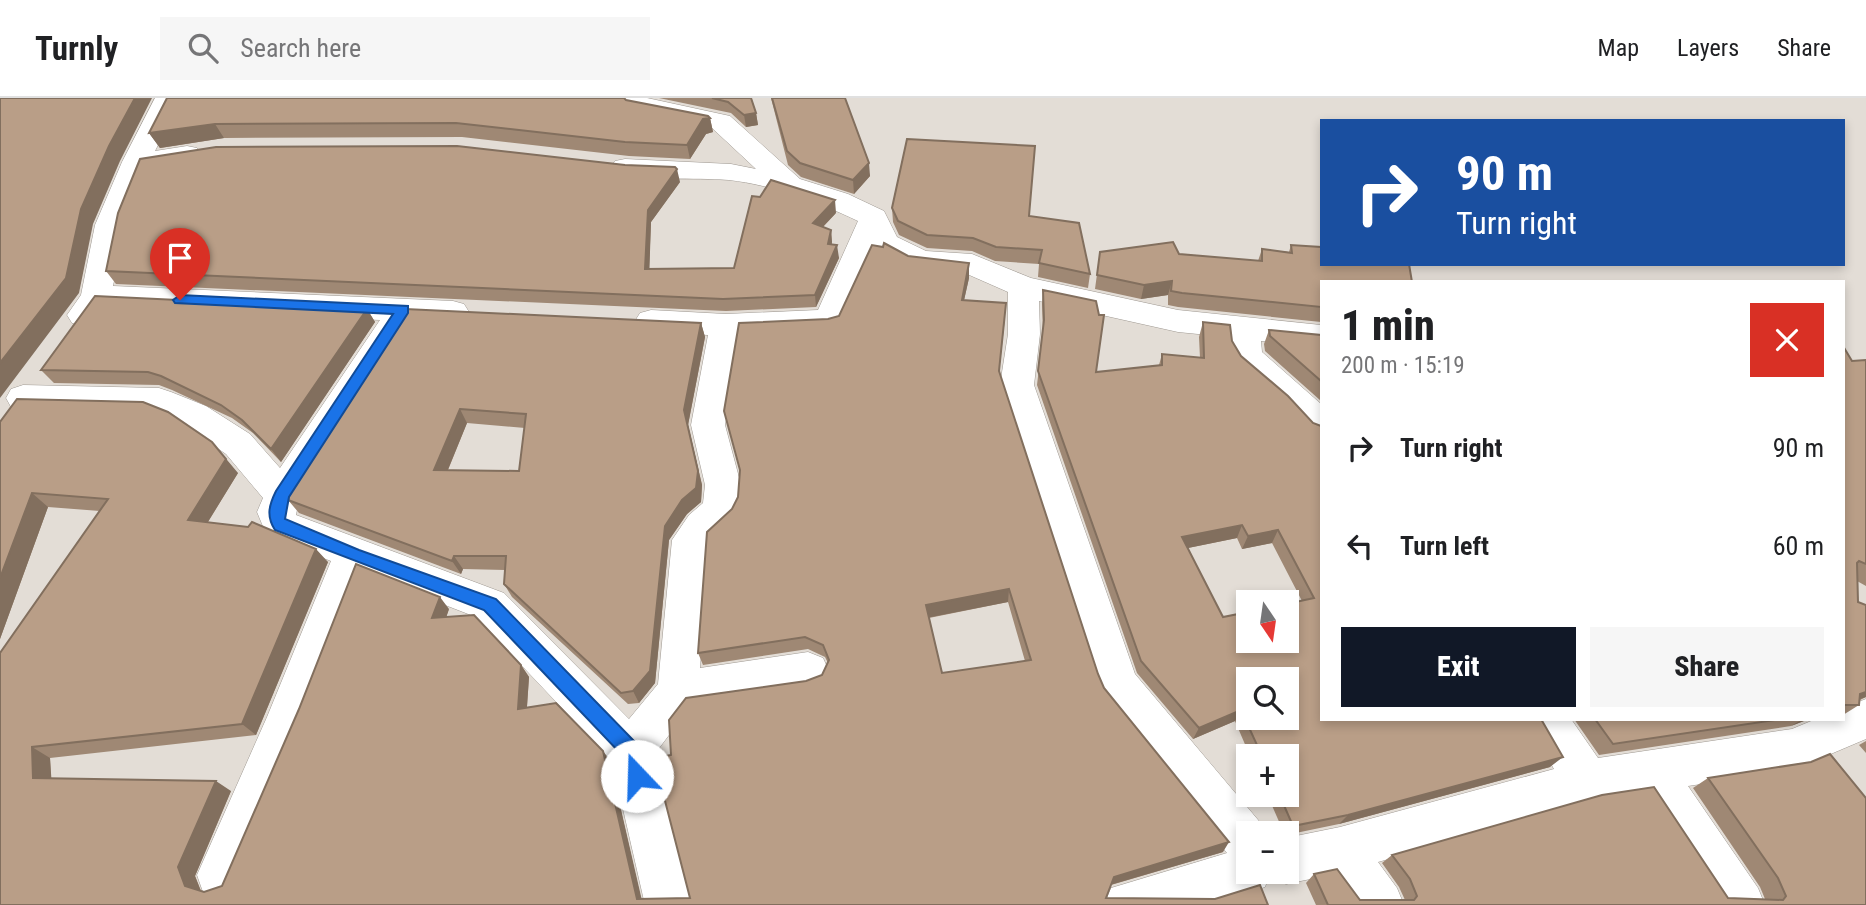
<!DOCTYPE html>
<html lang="en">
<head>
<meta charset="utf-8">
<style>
	:root { --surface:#fff; --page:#f6f6f6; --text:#202124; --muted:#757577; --line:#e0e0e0; --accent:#111827 }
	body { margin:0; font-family:"Roboto Condensed",sans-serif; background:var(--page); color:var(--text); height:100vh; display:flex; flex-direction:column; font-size:26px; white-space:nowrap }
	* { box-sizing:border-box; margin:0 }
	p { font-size:23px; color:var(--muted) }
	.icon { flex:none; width:38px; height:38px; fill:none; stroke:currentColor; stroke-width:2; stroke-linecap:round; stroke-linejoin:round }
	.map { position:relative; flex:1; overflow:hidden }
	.details { position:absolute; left:1320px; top:182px; width:525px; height:441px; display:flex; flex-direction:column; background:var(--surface); border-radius:0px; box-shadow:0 4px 10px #0003 }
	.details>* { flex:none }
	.top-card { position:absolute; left:1320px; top:21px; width:525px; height:147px; border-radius:0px; box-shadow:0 4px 10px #0003; background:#1a4fa0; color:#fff; overflow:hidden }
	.needle { width:46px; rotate:167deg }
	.fabs { position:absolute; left:1236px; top:492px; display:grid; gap:14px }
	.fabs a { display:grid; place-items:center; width:63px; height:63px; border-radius:0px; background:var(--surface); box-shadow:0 4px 10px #0003; font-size:35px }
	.pin { position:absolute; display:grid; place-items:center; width:60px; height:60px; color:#fff; margin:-72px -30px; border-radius:50% 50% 50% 0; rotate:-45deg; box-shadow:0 0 7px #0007 }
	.pin .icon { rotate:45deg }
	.me { position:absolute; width:77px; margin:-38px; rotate:339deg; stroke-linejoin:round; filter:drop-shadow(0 0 5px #0008) }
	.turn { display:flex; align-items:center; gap:24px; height:147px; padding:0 21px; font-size:32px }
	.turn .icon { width:91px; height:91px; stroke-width:2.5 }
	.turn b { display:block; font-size:49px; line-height:60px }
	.round { display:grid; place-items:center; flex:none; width:74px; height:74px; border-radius:0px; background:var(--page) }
	.headline { display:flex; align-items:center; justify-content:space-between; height:119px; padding:0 21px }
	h1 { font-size:42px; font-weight:800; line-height:52px }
	.button { display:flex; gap:14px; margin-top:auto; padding:14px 21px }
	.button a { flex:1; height:80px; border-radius:0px; background:var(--accent); color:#fff; font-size:28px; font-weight:800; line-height:80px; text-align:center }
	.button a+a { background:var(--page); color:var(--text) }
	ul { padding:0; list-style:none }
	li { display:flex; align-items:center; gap:21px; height:98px; padding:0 21px }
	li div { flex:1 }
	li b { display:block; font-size:26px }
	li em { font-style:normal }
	header { display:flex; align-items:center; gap:42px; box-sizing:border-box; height:98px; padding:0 35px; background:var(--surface); border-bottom:2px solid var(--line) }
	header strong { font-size:33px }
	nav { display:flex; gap:38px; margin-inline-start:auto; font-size:24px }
	.search { width:490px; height:63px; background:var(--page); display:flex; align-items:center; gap:18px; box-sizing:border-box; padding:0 24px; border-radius:0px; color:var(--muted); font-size:26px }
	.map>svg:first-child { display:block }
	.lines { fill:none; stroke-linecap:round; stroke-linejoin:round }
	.minor-casing { stroke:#9f9992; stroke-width:1 }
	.minor { fill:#fff; fill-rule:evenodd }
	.wall { fill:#9f8874; fill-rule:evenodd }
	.shaded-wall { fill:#826f5e }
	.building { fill:#b99e87; stroke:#826f5e; stroke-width:2; fill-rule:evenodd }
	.route { fill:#1a73e8; stroke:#114b97; stroke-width:2 }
</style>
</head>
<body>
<header>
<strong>Turnly</strong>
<div class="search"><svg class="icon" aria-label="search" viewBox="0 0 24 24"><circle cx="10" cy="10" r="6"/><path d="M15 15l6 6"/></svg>Search here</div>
<nav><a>Map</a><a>Layers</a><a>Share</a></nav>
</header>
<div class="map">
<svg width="1866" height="807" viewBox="0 0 1866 807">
	<rect width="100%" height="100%" fill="#e3ddd6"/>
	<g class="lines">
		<defs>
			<path id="minor" d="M155,0H181L155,53L187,48L197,50L201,56L197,62L147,70L125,127L113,188L453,203L464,206L469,214L464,222L453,225L412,223L299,401L296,417L504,495L629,621L658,586L672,442L689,417L703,405L705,387L691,327L708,237L651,234L640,231L635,223L640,215L651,212L726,216L818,212L858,123C818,104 773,87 729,82C692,79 651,84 615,75L611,69L615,63L625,61L731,66L756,71L712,30L630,14L621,0H647L730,18L800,81L848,96L884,113L897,139L926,153L972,156L1031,180L1178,212L1321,227V249L1261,243L1262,254L1321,306V341L1309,337L1284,310L1238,270L1230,256L1228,239L1178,234L1039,203L1040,236L1034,287L1135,576L1264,729L1267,735H1248V774H1286V740L1340,729L1554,671L1525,621H1571L1598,660L1792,631L1816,621H1843V610L1866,601V641L1793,672L1688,688L1758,790L1765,807H1713L1641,696L1588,704L1378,764L1397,790L1404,807H1351L1330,777L1286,786L1269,778L1265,789L1209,807H1104L1111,790L1227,755L1103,600L1097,587L1000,287L1008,236V194L967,176L909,170L875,152L840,230L829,233L740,237L725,327L741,387L739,412L734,423L709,446L700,570L808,554L823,560L829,573L823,586L808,592L690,609L654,657L693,807H645L612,663L476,519L365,476L309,621L237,794L220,800L203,794L197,777L267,619L331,463L267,438L257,414L263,400L226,356L182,326L156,316L23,313L11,309L6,300L11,291L23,287L159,290L171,294L206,308L250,336L280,370L380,222L105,209L94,225L83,228L72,225L67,217L81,197L95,127L122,64Z"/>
		</defs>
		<use href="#minor" class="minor-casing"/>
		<use href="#minor" class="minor"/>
	</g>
	<path class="wall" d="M167,0L626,2L710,20L713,34L706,36L690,61L629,58L462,39L224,40L160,50L149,35Z
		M659,0H751L756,15L758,27L746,29L731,15Z
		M771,0H845L870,78L854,96L801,79L788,67Z
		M680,84L651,124L649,171L734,170L836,115L823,129L831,132L832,147L839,160L816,209L726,213L116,186L106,173Z
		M892,110L1029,118L1090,176L1088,190L1038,179L1039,166L995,163L972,153L927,150L899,137L893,124Z
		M1291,147L1321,184V224L1178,209L1168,207V197L1141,201L1095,191L1100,154L1179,156L1258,163L1262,151L1289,154Z
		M908,158L969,180L964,202L1005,220L999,275L1098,576L1104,590L1223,754L1111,787L1106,800L0,807V555L100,413L48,409L0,541V324L238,375L208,424L328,464L256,637L50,660L51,680L231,693L195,778L201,793L204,794L222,788L449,511L446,519L521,567L529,579L527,609L603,653L610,664L641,801L690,800L671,657L806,583L822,577L828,565L825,559L808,551L703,567L698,555L732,411L828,221L839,218ZM1008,504L1025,563L942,575L929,520Z
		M1043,192L1096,274L1159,267L1162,256L1200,260L1199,239L1203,224L1232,243L1241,258L1313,325L1550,669L1339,726L1286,737V735H1284L1267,696H1286V658H1250L1235,623L1193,641L1137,575L1037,287L1043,236L1042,206ZM1237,440L1242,451L1272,445L1302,503L1223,519L1188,450Z
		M367,211L375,224L281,364L253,335L232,320L172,292L159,287L54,285L41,272Z
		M405,211L701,225L705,239L688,327L702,387L701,404L687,416L669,442L655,585L639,605L628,606L512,499L504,486L505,472L463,471L461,476L299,415L288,402ZM467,325L525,330L519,373L448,372Z
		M1269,232L1321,237V303L1265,253L1264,246Z
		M1843,248L1852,263L1866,262V488L1857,483L1858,504L1866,507V599L1860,602L1859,607L1843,617Z
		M1574,621H1809L1791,628L1599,657Z
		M1866,643V655L1859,647Z
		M1708,680L1866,807H1316L1306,785L1314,776L1360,802H1405L1399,789L1382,765L1392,757L1728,800L1765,801L1760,789L1693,690Z"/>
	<path class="shaded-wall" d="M135,0H152L120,63L93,126L79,195L0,300V265L81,111L109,48Z
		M756,15L758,27L746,29L744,17Z
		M710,20L713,34L706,36L690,61L687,47L703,21Z
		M215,26L224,40L160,50L149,35Z
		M869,65L870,78L854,96L853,82Z
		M677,71L680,84L651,124L649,184L645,171L648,112Z
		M835,102L836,115L814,138L813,125Z
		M831,132L832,144L829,159L828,146Z
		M837,147L839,160L816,209L815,197Z
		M969,165V180L961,216L962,202Z
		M1172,183L1168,197L1141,201L1144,187Z
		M367,211L375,224L281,364L271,351Z
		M701,225L705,239L688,327L702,387L701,404L687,416L669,442L655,585L639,605L633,593L665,428L684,312Z
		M460,311L467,325L442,386L434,372Z
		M212,344L238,375L201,435L188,422Z
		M32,395L48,409L0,541V480Z
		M1242,427L1237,440L1178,452L1182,439Z
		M1278,432L1272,445L1242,451L1248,438Z
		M316,451L328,464L256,637L242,626Z
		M454,458L463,471L461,476L452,463Z
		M1009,491L1008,504L926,520V507Z
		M440,499L449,511L442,532L432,520Z
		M521,567L529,579L526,622L518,611Z
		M1866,594V599L1843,607L1860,596Z
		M1241,612L1235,623L1193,641L1199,630Z
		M1803,621H1809L1791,628Z
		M32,649L50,660L52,690L33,680Z
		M603,653L610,664L643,807L637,801Z
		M1563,659L1550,669L1339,726L1348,717Z
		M216,683L231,693L195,778L202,796L185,788L178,769Z
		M1229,744L1223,754L1110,787L1114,779Z"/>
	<path class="building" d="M0,0H135L109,48L81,111L66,180L0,265Z
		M167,0H624L626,2L708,18L710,20L703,21L687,47L625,44L456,25L215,26L149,35Z
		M712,0H751L756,15L744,17L728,4Z
		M772,0H845L869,65L853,82L800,65L787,53Z
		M907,41L1035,48L1029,118L1079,125L1090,176L1039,165L1042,152L996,149L973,140L927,137L898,123L892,110Z
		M457,48L625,67L675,69L677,71L648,112L645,171L734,170L752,98L760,99L771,82L835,102L813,125L831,132L828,146L837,147L815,197L723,201L106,173L118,115L140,61L216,49Z
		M1173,144L1179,156L1262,163V151L1292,155L1291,147L1321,149V166H1409L1412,184H1321V209L1182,195L1171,193L1172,183L1144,187L1097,177L1100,154Z
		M884,145L908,158L969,165L962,202L1006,205L999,273L1098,576L1104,590L1229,744L1114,779L1106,800L1215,801L1260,787L1268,807H0V555L108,401L32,395L0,480V324L17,301L143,304L168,314L212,344L226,361L188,422L248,429L252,424L316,451L242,626L32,649L33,680L216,683L178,769L185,788L204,794L222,788L299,611L356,466L440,499L432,520L474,517L521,567L518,611L556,605L603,653L637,801L690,800L654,660L671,657L669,622L686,600L806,583L822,577L829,562L823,547L805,539L698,555L707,434L732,411L738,399L740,372L724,313L739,225L828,221L839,218L872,147L883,149ZM1009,491L1031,562L942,575L926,507Z
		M1043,192L1096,203L1099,217H1104L1096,274L1162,267V256L1204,260L1203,224L1230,227L1232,243L1241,258L1288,298L1313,325L1321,328V621H1541L1563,659L1348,717L1293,728L1279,696H1286V658H1262L1241,612L1199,630L1141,563L1038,273L1044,222ZM1242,427L1248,438L1278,432L1314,500L1286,506V542H1248V514L1223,519L1182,439ZM1248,581H1286V620H1248Z
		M95,198L367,211L271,351L242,322L221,307L161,278L148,274L41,272Z
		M405,211L701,225L684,312L698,373L696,390L682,402L665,428L650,573L633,593L621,595L504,486L506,458H454L452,463L288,402L290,388ZM460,311L526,316L519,373L434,372Z
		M1269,232L1321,237V283L1270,238Z
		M1843,248L1852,263L1866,262V466L1859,463L1857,465L1858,504L1866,507V594L1860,596L1859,607H1843Z
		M1595,621H1782L1613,646Z
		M1830,656L1866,700V807H1328L1314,776L1337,771L1360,802H1414L1417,798L1410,781L1392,757L1602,697L1654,689L1728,800L1783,802L1786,798L1778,780L1708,680L1811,664Z"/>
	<path class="route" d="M180,197L408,208V215L289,399L285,421L359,452L496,501L637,646L647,678L644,685L637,687L630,685L622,657L484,512L275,432C266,418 269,407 276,393L393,216L175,205L173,202Z"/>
</svg>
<div class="fabs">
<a><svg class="needle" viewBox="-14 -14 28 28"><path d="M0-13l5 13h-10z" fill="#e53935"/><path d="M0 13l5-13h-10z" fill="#757577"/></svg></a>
<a><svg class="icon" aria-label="search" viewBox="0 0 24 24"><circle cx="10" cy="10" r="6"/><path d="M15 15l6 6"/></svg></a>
<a>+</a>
<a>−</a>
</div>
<div class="pin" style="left:180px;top:202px;background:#d93025"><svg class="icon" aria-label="arrive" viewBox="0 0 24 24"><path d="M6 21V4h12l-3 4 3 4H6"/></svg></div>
<svg class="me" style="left:637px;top:678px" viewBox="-20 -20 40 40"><circle r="19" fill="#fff"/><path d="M0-13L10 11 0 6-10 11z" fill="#1a73e8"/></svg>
<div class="top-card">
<div class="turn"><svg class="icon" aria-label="right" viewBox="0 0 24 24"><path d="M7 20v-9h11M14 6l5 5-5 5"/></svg><div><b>90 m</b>Turn right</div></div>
</div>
<section class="details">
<div class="headline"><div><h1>1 min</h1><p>200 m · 15:19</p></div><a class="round" style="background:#d93025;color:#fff"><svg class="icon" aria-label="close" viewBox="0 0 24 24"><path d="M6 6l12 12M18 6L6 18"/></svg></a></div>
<ul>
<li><svg class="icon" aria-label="right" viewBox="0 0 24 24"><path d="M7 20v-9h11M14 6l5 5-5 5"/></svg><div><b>Turn right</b></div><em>90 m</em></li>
<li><svg class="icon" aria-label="left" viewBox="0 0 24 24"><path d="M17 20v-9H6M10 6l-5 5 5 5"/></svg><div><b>Turn left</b></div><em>60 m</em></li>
</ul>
<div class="button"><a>Exit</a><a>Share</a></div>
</section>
</div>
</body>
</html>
